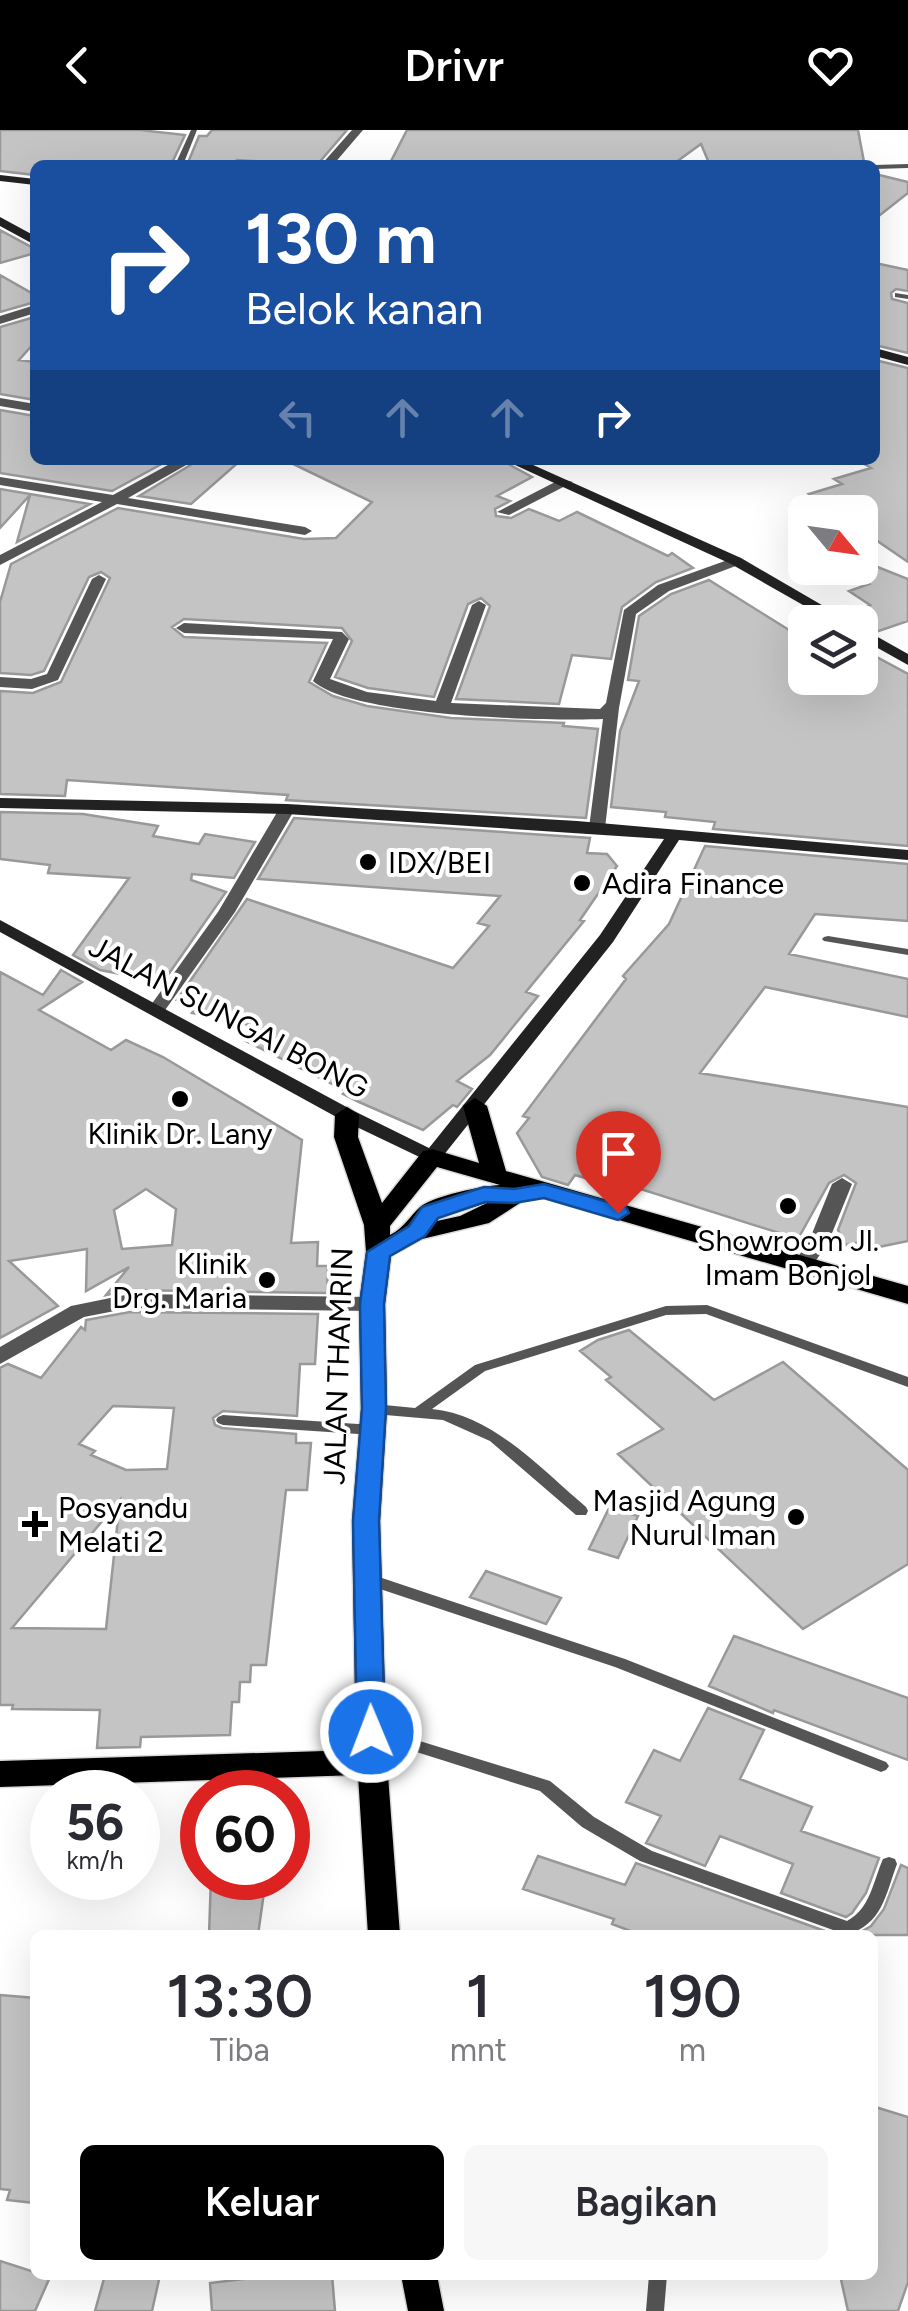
<!DOCTYPE html>
<html lang="id">
<head>
<meta charset="utf-8">
<style>
	:root { --surface:#fff; --page:#f7f7f7; --text:#2b2b33; --muted:#7c7c81; --accent:#000 }
	body { margin:0; font-family:Figtree,sans-serif; background:var(--page); color:var(--text); height:100vh; display:flex; flex-direction:column; font-size:38px; white-space:nowrap }
	* { box-sizing:border-box; margin:0 }
	p { font-size:32px; color:var(--muted) }
	.icon { flex:none; width:55px; height:55px; fill:none; stroke:currentColor; stroke-width:2; stroke-linecap:round; stroke-linejoin:round }
	.map { position:relative; flex:1; overflow:hidden }
	.drawer { position:absolute; left:30px; top:1800px; width:848px; height:350px; display:flex; flex-direction:column; background:var(--surface); border-radius:15px; box-shadow:0 10px 40px #0002 }
	.drawer>* { flex:none }
	.top-card { position:absolute; left:30px; top:30px; width:850px; height:305px; border-radius:15px; box-shadow:0 10px 40px #0002; background:#1a4fa0; color:#fff; overflow:hidden }
	.needle { width:65px; rotate:119deg }
	.fabs { position:absolute; left:788px; top:365px; display:grid; gap:20px }
	.fabs a { display:grid; place-items:center; width:90px; height:90px; border-radius:15px; background:var(--surface); box-shadow:0 10px 40px #0002; font-size:50px }
	.speed { position:absolute; left:30px; top:1640px; display:flex; gap:20px; font-size:50px; font-weight:700; text-align:center }
	.speed>* { display:grid; place-content:center; width:130px; height:130px; border-radius:50%; background:var(--surface); box-shadow:0 10px 40px #0002; line-height:1 }
	.speed small { font-size:25px; font-weight:400 }
	.speed .limit { border:15px solid #d22; background:#fff; color:#111 }
	.pin { position:absolute; display:grid; place-items:center; width:85px; height:85px; color:#fff; margin:-102px -42px; border-radius:50% 50% 50% 0; rotate:-45deg; box-shadow:0 0 10px #0007 }
	.pin .icon { rotate:45deg }
	.me { position:absolute; width:110px; margin:-55px; rotate:359deg; stroke-linejoin:round; filter:drop-shadow(0 0 8px #0008) }
	.turn { display:flex; align-items:center; gap:35px; height:210px; padding:0 50px; font-size:45px }
	.turn .icon { width:130px; height:130px; stroke-width:2.5 }
	.turn b { display:block; font-size:70px; line-height:85px }
	.lanes { display:flex; align-items:center; height:95px; padding:0 50px; background:#0003; justify-content:center; gap:50px; direction:ltr }
	.lanes .off { opacity:.35 }
	.eta { display:flex; justify-content:space-evenly; align-items:center; height:170px; text-align:center }
	.eta b { font-size:60px; font-weight:600; line-height:70px }
	.cta { display:flex; gap:20px; margin-top:auto; padding:20px 50px }
	.cta a { flex:1; height:115px; border-radius:15px; background:var(--accent); color:#fff; font-size:40px; font-weight:600; line-height:115px; text-align:center }
	.cta a+a { background:var(--page); color:var(--text) }
	header { display:flex; justify-content:space-between; align-items:center; height:130px; padding:0 50px; background:var(--accent); color:#fff; font-size:45px; font-weight:600 }
	.map>svg:first-child { display:block }
	.building { fill:#c4c4c4; stroke:#999; stroke-width:2.5; fill-rule:evenodd }
	.lines { fill:none; stroke-linecap:round; stroke-linejoin:round }
	.primary-casing { stroke:#dbdbdb; stroke-width:3 }
	.lane { fill:#555; fill-rule:evenodd }
	.street { fill:#555; fill-rule:evenodd }
	.secondary { fill:#222; fill-rule:evenodd }
	.primary { fill:#000; fill-rule:evenodd }
	.route { fill:#1a73e8; stroke:#114b97; stroke-width:2.5 }
	.poi-dot { fill:#000; stroke:#fff; stroke-width:4 }
	.labels { text-anchor:middle; dominant-baseline:central; stroke-width:8; stroke-linejoin:round; paint-order:stroke }
	.poi-label { font-size:30px; fill:#000; stroke:#fff; text-anchor:start }
	.street-label { font-size:30px; fill:#000; stroke:#fff }
</style>
</head>
<body>
<header><svg class="icon" aria-label="back" viewBox="0 0 24 24"><path d="M15 5l-7 7 7 7"/></svg>Drivr<svg class="icon" aria-label="heart" viewBox="0 0 24 24"><path d="M12 20l-8-8c-3-5 5-10 8-4 3-6 11-1 8 4z"/></svg></header>
<div class="map">
<svg width="908" height="2181" viewBox="0 0 908 2181">
	<rect width="100%" height="100%" fill="#fff"/>
	<path class="building" d="M0,0H140L185,5L171,35H35V45L0,41Z
		M212,0H347L317,35L237,30L232,35H187L199,6H207Z
		M407,0H858L864,32L709,33L701,14L672,35H389Z
		M875,44L908,52V63L875,89Z
		M0,100L35,119V123L0,133Z
		M875,133L908,140V161L896,159L891,163L892,169L908,173V223L875,215Z
		M0,145L35,165V172L0,182Z
		M35,187V212L19,230L35,232V270L0,264V197Z
		M875,230L908,238V432L860,399V382H836L809,364L842,354L834,349L871,338L858,330H875Z
		M0,280L35,286V330H169L112,361L0,343Z
		M199,330H241L191,374L139,366Z
		M285,330H501L532,347L497,366L510,371L495,379L496,386L511,388L529,379L559,391L577,382L668,426L672,423L693,438L656,452L622,477L611,529L572,525L559,574L456,569L490,476L481,468L468,474L434,567L368,558L335,547L352,511L342,498L184,489L172,497L184,507L327,513L309,552L333,566L367,576L451,588L564,593L563,596L598,599L586,688L286,670L288,665L67,650L65,666L0,664V561L33,563L61,552L110,448L101,442L89,447L44,541L31,545L0,543V472L11,434L118,378L304,409L336,408L372,372Z
		M0,359L90,374L17,412L30,365L0,398Z
		M860,430L908,449V491L876,502L860,493V480L870,475L849,461L869,454L844,438H860Z
		M709,450L805,510V548H860V518L908,544V716L713,699L715,692L665,687L666,682L611,677L620,601L639,551L628,550L639,486L671,464Z
		M0,682L83,684L158,696L153,706L199,714L205,704L255,712L234,748L192,744L191,750L226,762L163,852L100,840L73,825L129,748L48,743L50,735L0,729Z
		M294,688L590,708L587,723L607,724L617,736L580,790L584,791L526,862L538,866L490,925L457,951L472,959L457,977L453,975L423,1000L359,972L343,964L346,961L246,911L263,898L192,883L198,874L177,870L247,769L453,838L489,796L478,793L500,766L258,749Z
		M705,716L908,734V791L815,784L789,824L908,849V887L765,857L700,943L908,977V1111L869,1119L865,1111L846,1115L838,1100L856,1053L844,1045L829,1053L798,1109L606,1048L602,1053L575,1045L568,1055L542,1047L517,1003L529,988L523,986L626,849L623,846L669,794Z
		M61,840L82,852L39,880L111,920L126,910L163,927L302,1010L291,1113L318,1112L317,1136H328L327,1163L130,1160L106,1165L129,1137L86,1161L87,1119L9,1131L58,1176L0,1208V842L43,865ZM146,1059L176,1079L172,1115L122,1119L114,1080Z
		M130,1182L318,1184L315,1234H300L297,1286L223,1281L213,1288L215,1295L222,1298L296,1304V1313H311L307,1360H286L266,1535H251L250,1552H240L239,1572H232L230,1605L141,1607L140,1617L97,1618L100,1580L12,1579L13,1575H0V1238L8,1234L41,1248L81,1197L85,1200L86,1190ZM113,1276L174,1278L167,1339L126,1340L91,1325L95,1321L79,1314ZM120,1370L106,1499L12,1498Z
		M629,1200L714,1270L783,1232L908,1340V1434L803,1499L618,1324L663,1299L606,1250L611,1247L580,1221L598,1210Z
		M609,1378L638,1386L618,1428L589,1419Z
		M486,1441L561,1468L546,1494L470,1467Z
		M734,1506L908,1568V1630L774,1580L773,1583L709,1556Z
		M708,1578L764,1600L740,1649L812,1677L801,1701L879,1728L866,1763L852,1783L846,1787L781,1763L793,1734L720,1706L705,1736L646,1713L661,1686L626,1672L654,1620L680,1631Z
		M538,1726L625,1755L636,1733L836,1805H641L612,1794L614,1789L523,1759Z
		M901,1735L908,1738V1805H856L871,1796L884,1779Z
		M211,1748H266L258,1805H209Z
		M0,1865L35,1868V2073L7,2070L10,2060L0,2059Z
		M872,1976L908,1987V2152L898,2181H848L840,2145H872Z
		M0,2131L50,2147L35,2181H0Z
		M105,2145H160L152,2181H95Z
		M277,2145H332L335,2181H212L210,2153Z"/>
	<g class="lines">
		<defs>
			<path id="primary" d="M475,968L487,976L506,1041L908,1156V1174L540,1067L523,1071L489,1093L422,1109L391,1126L385,1174L387,1279L380,1391L387,1632L400,1805H368L358,1645L0,1657V1631L356,1620L352,1391L361,1279L359,1174L366,1122L364,1095L334,1007L335,985L347,977L359,985L358,1007L382,1073L423,1021L432,1019L479,1033L463,976ZM437,1037L500,1055C482,1056 433,1066 420,1077C409,1087 405,1097 390,1105V1096ZM489,1072L460,1086L437,1091L439,1088Z
				M401,2145H437L444,2181H408Z"/>
		</defs>
		<use href="#primary" class="primary-casing"/>
		<path class="lane" d="M191,0H197L183,35H175Z
			M908,34V38L875,39V35Z
			M895,163L908,165V169L895,167Z
			M828,806L908,819V825L824,811L822,809L824,807Z
			M707,1175L908,1247V1257L706,1184L666,1185L485,1241L432,1279C492,1284 542,1340 586,1377L588,1381L586,1385H576L490,1311L443,1290L374,1284L369,1282L367,1279L369,1276L374,1274L415,1278L475,1235L666,1176Z
			M223,1285L373,1295L378,1297L380,1300L378,1303L373,1305L223,1295L218,1293L216,1290L218,1287Z
			M370,1444L625,1529L886,1632L889,1636L886,1640L881,1642L876,1640L615,1537L365,1454L363,1450L365,1446Z
			M374,1597L550,1651L594,1687L652,1721L847,1791C870,1779 873,1752 883,1729L889,1727L895,1729L897,1734C885,1766 883,1793 847,1805L640,1731L582,1697L540,1661L369,1607L366,1603L369,1599Z
			M649,2145H667L664,2181H646Z"/>
		<path class="street" d="M352,0H363L333,35H321Z
			M35,175V183L0,194V186Z
			M0,268L35,274V282L0,276Z
			M177,330H195L128,368L305,397L312,401L305,405L117,374L0,435V425L102,372L0,355V347L113,365Z
			M561,349L573,352L509,385L497,382Z
			M736,427L741,428V434L669,461L636,484L619,578L605,698L597,703L589,698L603,589C546,591 353,587 313,551L333,509L184,503L176,498L184,493L342,502L349,509L330,549L367,562L436,571L472,475L479,471L486,475L451,573L600,579L606,573L624,480L658,455Z
			M99,445L106,449L58,550L32,559L0,557V547L31,549L47,544L92,449Z
			M287,674L295,679L235,782L163,883H151L148,879L218,782L279,679Z
			M842,1048L852,1054L828,1113L808,1142H794L791,1137L809,1111L832,1054Z
			M130,1164L372,1167L382,1174L372,1181L130,1178L84,1187L0,1234V1217L71,1176Z"/>
		<path class="secondary" d="M0,45L35,49V55L0,51Z
			M0,87L35,106V115L0,96Z
			M875,218L908,227V235L875,226Z
			M504,330H522L741,428L851,492H833L731,434Z
			M860,497L908,524V535L860,508Z
			M0,668L287,674L577,691L908,720V730L679,710L613,812L439,1031L432,1033L340,989L0,802V790L354,981L429,1018L600,805L664,709L287,684L0,678Z"/>
		<use href="#primary" class="primary"/>
	</g>
	<path class="route" d="M544,1054L626,1077L629,1083L618,1090L544,1068L514,1073L485,1072L438,1088L425,1106L390,1126L384,1174L386,1278L379,1391L385,1602L381,1610L371,1613L362,1610L357,1602L353,1391L362,1278L360,1174L367,1122L409,1096L422,1077L484,1057L514,1059Z"/>
	<g class="poi-dot">
		<circle cx="368" cy="732" r="10"/>
		<circle cx="582" cy="753" r="10"/>
		<circle cx="180" cy="969" r="10"/>
		<circle cx="788" cy="1076" r="10"/>
		<circle cx="267" cy="1150" r="10"/>
		<circle cx="796" cy="1387" r="10"/>
		<path d="M30 1379h10v10h10v10h-10v10h-10v-10h-10v-10h10z"/>
	</g>
	<g class="labels">
		<g class="poi-label">
			<text x="388" y="732">IDX/BEI</text>
			<text x="602" y="753">Adira Finance</text>
			<text x="180" y="1003" text-anchor="middle">Klinik Dr. Lany</text>
			<text x="788" y="1110" text-anchor="middle">Showroom Jl.<tspan x="788" dy="34">Imam Bonjol</tspan></text>
			<text x="247" y="1133" text-anchor="end">Klinik<tspan x="247" dy="34">Drg. Maria</tspan></text>
			<text x="776" y="1370" text-anchor="end">Masjid Agung<tspan x="776" dy="34">Nurul Iman</tspan></text>
			<text x="58" y="1377">Posyandu<tspan x="58" dy="34">Melati 2</tspan></text>
		</g>
		<g class="street-label">
			<text transform="translate(229 887) rotate(28)">JALAN SUNGAI BONG</text>
			<text transform="translate(338 1236) rotate(-88)">JALAN THAMRIN</text>
		</g>
	</g>
</svg>
<div class="fabs">
<a><svg class="needle" viewBox="-14 -14 28 28"><path d="M0-13l5 13h-10z" fill="#e53935"/><path d="M0 13l5-13h-10z" fill="#7c7c81"/></svg></a>
<a><svg class="icon" aria-label="layers" viewBox="0 0 24 24"><path d="M12 4l9 5-9 5-9-5zM3 14l9 5 9-5"/></svg></a>
</div>
<div class="speed"><div>56<small>km/h</small></div><div class="limit">60</div></div>
<div class="pin" style="left:618px;top:1083px;background:#d93025"><svg class="icon" aria-label="arrive" viewBox="0 0 24 24"><path d="M6 21V4h12l-3 4 3 4H6"/></svg></div>
<svg class="me" style="left:371px;top:1602px" viewBox="-20 -20 40 40"><circle r="17" fill="#1a73e8" stroke="#fff" stroke-width="3"/><path d="M0-11L8 9 0 5-8 9z" fill="#fff"/></svg>
<div class="top-card">
<div class="turn"><svg class="icon" aria-label="right" viewBox="0 0 24 24"><path d="M7 20v-9h11M14 6l5 5-5 5"/></svg><div><b>130 m</b>Belok kanan</div></div>
<div class="lanes"><svg class="icon off" aria-label="left" viewBox="0 0 24 24"><path d="M17 20v-9H6M10 6l-5 5 5 5"/></svg><svg class="icon off" aria-label="ahead" viewBox="0 0 24 24"><path d="M12 20V5M6 11l6-6 6 6"/></svg><svg class="icon off" aria-label="ahead" viewBox="0 0 24 24"><path d="M12 20V5M6 11l6-6 6 6"/></svg><svg class="icon" aria-label="right" viewBox="0 0 24 24"><path d="M7 20v-9h11M14 6l5 5-5 5"/></svg></div>
</div>
<section class="drawer">
<div class="eta">
<div><b>13:30</b><p>Tiba</p></div>
<div><b>1</b><p>mnt</p></div>
<div><b>190</b><p>m</p></div>
</div>
<div class="cta"><a>Keluar</a><a>Bagikan</a></div>
</section>
</div>
</body>
</html>
